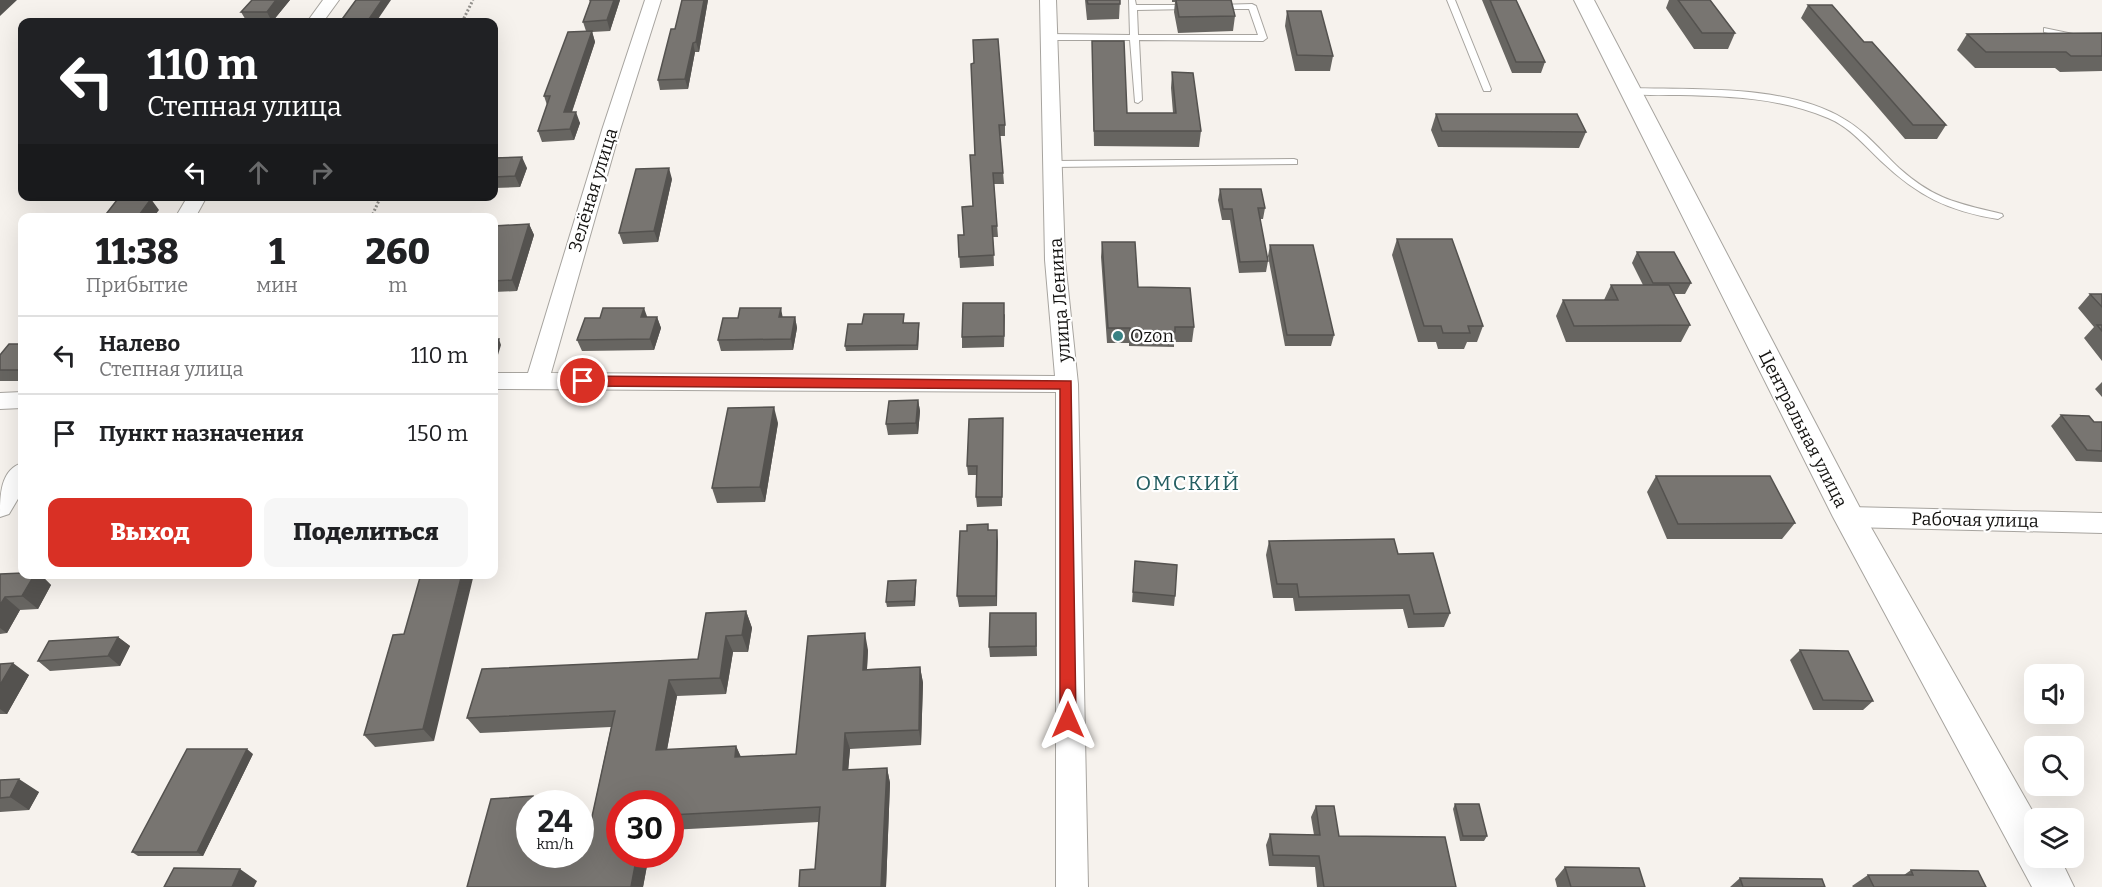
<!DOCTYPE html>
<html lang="ru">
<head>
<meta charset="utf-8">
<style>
	:root { --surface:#fff; --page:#f6f6f6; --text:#202124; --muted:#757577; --line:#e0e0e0; --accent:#d93025 }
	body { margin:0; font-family:Bitter,serif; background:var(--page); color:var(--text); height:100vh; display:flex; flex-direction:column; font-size:22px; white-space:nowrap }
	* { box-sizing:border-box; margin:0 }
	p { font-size:20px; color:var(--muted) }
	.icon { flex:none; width:33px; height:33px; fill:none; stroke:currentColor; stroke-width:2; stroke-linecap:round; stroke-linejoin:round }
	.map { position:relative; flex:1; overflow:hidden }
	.side { position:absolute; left:18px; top:213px; width:480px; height:366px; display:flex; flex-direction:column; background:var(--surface); border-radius:12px; box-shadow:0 6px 24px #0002 }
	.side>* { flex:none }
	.banner { position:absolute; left:18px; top:18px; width:480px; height:183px; border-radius:12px; box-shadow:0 6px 24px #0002; background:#202124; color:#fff; overflow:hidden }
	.tools { position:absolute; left:2024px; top:664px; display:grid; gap:12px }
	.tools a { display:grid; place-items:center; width:60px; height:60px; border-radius:12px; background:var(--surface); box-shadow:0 6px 24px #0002; font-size:30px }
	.speed { position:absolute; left:516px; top:790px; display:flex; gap:12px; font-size:30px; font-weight:700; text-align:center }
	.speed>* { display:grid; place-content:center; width:78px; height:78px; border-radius:50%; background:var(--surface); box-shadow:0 6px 24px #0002; line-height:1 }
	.speed small { font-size:15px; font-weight:400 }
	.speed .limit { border:9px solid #d22; background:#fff; color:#111 }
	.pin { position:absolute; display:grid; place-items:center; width:51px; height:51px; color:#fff; margin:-26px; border:3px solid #fff; border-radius:50%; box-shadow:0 2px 6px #0007 }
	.me { position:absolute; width:66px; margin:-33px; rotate:0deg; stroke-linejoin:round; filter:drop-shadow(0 0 4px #0008) }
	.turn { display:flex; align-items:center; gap:21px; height:126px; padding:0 30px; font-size:27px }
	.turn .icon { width:78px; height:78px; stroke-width:2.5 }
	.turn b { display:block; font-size:42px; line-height:51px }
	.lanes { display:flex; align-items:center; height:57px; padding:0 30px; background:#0003; justify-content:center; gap:30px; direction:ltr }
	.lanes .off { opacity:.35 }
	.eta { display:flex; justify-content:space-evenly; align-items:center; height:102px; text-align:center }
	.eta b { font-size:36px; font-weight:800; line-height:42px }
	.primary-button { display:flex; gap:12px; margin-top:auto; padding:12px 30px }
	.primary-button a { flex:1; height:69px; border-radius:12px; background:var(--accent); color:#fff; font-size:24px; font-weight:800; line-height:69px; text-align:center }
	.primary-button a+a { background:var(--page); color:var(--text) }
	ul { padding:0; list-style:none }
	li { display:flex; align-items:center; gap:18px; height:78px; padding:0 30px; border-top:2px solid var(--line) }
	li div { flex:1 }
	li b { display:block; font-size:22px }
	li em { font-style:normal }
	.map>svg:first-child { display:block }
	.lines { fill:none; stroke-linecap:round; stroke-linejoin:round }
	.service-casing { stroke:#a7a49f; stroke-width:2 }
	.minor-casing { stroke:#a7a49f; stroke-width:2 }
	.tertiary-casing { stroke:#a7a49f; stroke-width:2 }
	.path { stroke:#92908c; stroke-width:3; stroke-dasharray:2 2; stroke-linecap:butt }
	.service { fill:#fff; fill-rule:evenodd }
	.minor { fill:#fff; fill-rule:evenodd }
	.tertiary { fill:#fff; fill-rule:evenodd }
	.wall { fill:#676561 }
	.shaded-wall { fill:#54524f }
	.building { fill:#787571; stroke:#54524f; stroke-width:1.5 }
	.route { fill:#d93025; stroke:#8d1f18; stroke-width:1.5 }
	.poi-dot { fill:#398284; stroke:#fff; stroke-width:2 }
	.labels { text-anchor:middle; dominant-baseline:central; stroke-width:4.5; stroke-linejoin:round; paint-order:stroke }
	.street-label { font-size:18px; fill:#141311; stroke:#fff }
	.poi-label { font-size:18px; fill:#141311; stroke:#fff; text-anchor:start }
	.quarter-label { font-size:21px; letter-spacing:1.5px; fill:#245e61; stroke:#fff }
</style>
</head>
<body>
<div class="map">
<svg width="2102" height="887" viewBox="0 0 2102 887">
	<rect width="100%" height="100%" fill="#f6f2ed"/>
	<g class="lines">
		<defs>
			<path id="service" d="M1129,0H1135L1136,5H1190L1194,7L1190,9L1137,10L1138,35H1258L1249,9H1217L1213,7L1217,5L1252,4L1256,6L1267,38L1263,41L1139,40L1142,100L1138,103L1135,102L1130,40H1049L1045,37L1049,34L1130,35Z
				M1447,0H1455L1491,89L1490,91H1484L1483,89Z
				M2044,28L2102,40V46L2044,32Z
				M1628,88C1693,90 1787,84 1844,119C1865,131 1881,151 1899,168C1935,200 1957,203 2002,214L2003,216L1998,219C1948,211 1918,196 1881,161C1865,146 1850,127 1828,118C1781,98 1730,96 1680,95C1662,95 1643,96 1625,93L1624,91Z
				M1294,159L1297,160V164L1054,167L1049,164L1054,161Z"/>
			<path id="minor" d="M323,0H339L323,22H307Z
				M645,0H661L620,130L551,373L1055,376L1045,260L1040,0H1056L1065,260L1078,384L1088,887H1056V392L494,389V373H528L602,130Z
				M188,196H207L195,218H175Z
				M22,392V408L0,409V393Z
				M22,463V492L9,514L0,517C0,496 0,470 22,463Z
				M1849,507L2102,513V533L1849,527L1840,524L1836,517L1840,510Z"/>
			<path id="tertiary" d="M1574,0H1594L1860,508L2037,819H2034V858H2060L2074,887H2032L1833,517Z"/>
		</defs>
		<use href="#service" class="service-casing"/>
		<use href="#minor" class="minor-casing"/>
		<use href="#tertiary" class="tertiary-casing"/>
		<path class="path" d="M462,22L473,0
			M371,218L381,196"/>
		<use href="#service" class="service"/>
		<use href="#minor" class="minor"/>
		<use href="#tertiary" class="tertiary"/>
	</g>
	<path class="wall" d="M252,0H290L272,22H247L241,12Z
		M589,0H620L610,31L592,32L595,42L572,112L580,123L574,140L542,142L538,131L547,105L544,96L586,31L583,22L590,2Z
		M682,0H708L699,52H695L688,89L660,90L658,80L675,29Z
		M1085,0H1120L1119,19L1087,20Z
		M1172,0H1231L1235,16L1233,31L1178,33L1174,12L1175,2H1172Z
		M1482,0H1516L1545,62L1541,73H1512Z
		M1669,0H1710L1735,33L1728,49H1694L1666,8Z
		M1808,5L1864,42L1946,125L1937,139H1905L1801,18Z
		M1287,11L1333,56L1330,71H1295L1285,26Z
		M2102,33V71L2060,72L2055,68H1975L1957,50L1967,34Z
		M1092,41L1127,113H1173L1171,88L1172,72L1201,131L1199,147L1094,146Z
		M971,64L1005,125V136H1000L1004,184H994L998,237H993L994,266L960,268L958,235H964L973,206L975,155Z
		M1436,114L1586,132L1579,148L1438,147L1431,130Z
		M494,158L527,168L520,187L494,188Z
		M672,179L658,242L623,244L619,233Z
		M1220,189L1265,208L1263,219H1260L1268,261L1266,272L1239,273L1230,220H1222L1218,200Z
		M59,196H96L95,198L61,199Z
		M529,224L534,235L517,291L494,292V229Z
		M1397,239L1483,326L1477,342H1467L1464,349H1438L1436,342H1418L1392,255Z
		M1102,242L1138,287L1194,327L1192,342H1174V347L1129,346V343H1107L1101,257Z
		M1270,245L1334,335L1331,346H1285L1268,256Z
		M1637,252L1691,283L1685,294H1674L1690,325L1681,342H1566L1556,316L1563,300H1604L1611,285H1643L1632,263Z
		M2090,294H2102V361L2084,338L2094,327L2078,308Z
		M904,314V323L919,329L918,350L846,351L845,346L862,324Z
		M1005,314L1004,347L962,348V337Z
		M647,317H657L661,328L654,350L582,351L577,340Z
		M783,317H795L797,328L793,350L721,351L718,340Z
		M22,344V381H0V355Z
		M2102,382V397L2095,389Z
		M918,400L920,411L918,434L888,435L886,424Z
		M2061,415L2094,422H2102V462L2076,461L2051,426Z
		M778,423L765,502L717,503L712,488Z
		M1003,428L1002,506L977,507L976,497L977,475H968L967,466Z
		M1656,476L1795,523L1782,539H1667L1647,492Z
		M988,530H997V606L959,607L957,596Z
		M1269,541L1398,554L1450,613L1444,627L1408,628L1403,609L1295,611L1293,598H1273L1266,555Z
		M1135,561L1175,596L1174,606L1132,602Z
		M0,574H40L51,585L38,609L20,610L7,633L0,634Z
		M916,580V585L915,606L887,607L886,602Z
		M746,611L752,628L748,652H733L726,694L677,696L667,750L736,746L741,757L796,754L868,650L867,669L920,667L923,683L921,745L850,749L848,770L887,768L890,783L886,887H799L815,869L819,822L670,830V804H620L649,855L643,887H467L533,796L539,804H530V855L588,835L611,727L480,733L467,718L698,659Z
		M1036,613L1037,656L990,657L989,647Z
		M393,635L434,741L375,747L364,735Z
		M118,637L130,646L120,666L50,671L38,661Z
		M1800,650L1873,701L1863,710H1813L1790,660Z
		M0,664L29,675L7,714H0Z
		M253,754L203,856H138L132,852Z
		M0,780L39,792L29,810L0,812Z
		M1455,804L1487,836L1484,841H1460L1453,809Z
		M1316,806L1339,836L1456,887H1317L1315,867L1269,866L1266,845L1270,834L1314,835L1311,817Z
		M1565,867L1645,887H1557L1555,879Z
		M1911,870L1986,887H1853L1852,886L1868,875H1904Z
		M1740,878L1825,887H1730Z"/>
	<path class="shaded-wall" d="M0,0H17L0,16Z
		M276,0H290L272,22L267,12Z
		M382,0H391L376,22H367Z
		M614,0H620L610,31L607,20Z
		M704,0H708L699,52L696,42Z
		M592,31L595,42L568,123L564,112Z
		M693,43L695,52L688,89L685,79Z
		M576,112L580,123L574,140L570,129Z
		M522,157L527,168L520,187L515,176Z
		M669,168L672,179L658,242L654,231Z
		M151,199L159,210L153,218H137Z
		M529,224L534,235L517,291L512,280Z
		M644,308L648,319L641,317Z
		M781,308L783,319L779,317Z
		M657,317L661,328L654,350L650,339Z
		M795,317L797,328L793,350L791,339Z
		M919,323V329L918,350L917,345Z
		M499,339L501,345L494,368V354Z
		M918,400L920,411L918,434L916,423Z
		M774,407L778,423L765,502L760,487Z
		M997,530L998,541L997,606L996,596Z
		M35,574H40L51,585L38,609L22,596Z
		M462,574H474L434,741L423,729Z
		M916,580V585L915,606L914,601Z
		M5,597L20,610L7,633L0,628V605Z
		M746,611L752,628L748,652L742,635Z
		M865,633L868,650L866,686L863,670Z
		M726,636L733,652L726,694L720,678Z
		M118,637L130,646L120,666L108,656Z
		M13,663L29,675L7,714L0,709V685Z
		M920,667L923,683L921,745L919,730Z
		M669,680L677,696L664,765L656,750Z
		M845,733L850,749L847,785L843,770Z
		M736,746L743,762L735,757Z
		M247,749L253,754L203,856L197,852Z
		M887,768L890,783L886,887H881Z
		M19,779L39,792L29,810L10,797Z
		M533,796L539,804H531Z
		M530,810V846L523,838Z
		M637,855H649L643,887H631Z
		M240,869L257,881L254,887H232Z"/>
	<path class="building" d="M252,0H276L267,12H241Z
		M356,0H382L367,22H340Z
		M591,0H614L607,20L583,22Z
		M682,0H704L696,42L693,43L685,79L658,80L671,29H675Z
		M1087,0H1120V4H1088Z
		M1176,0H1231L1235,16L1179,17Z
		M1490,0H1516L1545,62H1516Z
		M1678,0H1710L1735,33H1702Z
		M1808,5H1832L1864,42H1872L1946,125H1913Z
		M1287,11H1321L1333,56L1297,55Z
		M592,31L564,112H576L570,129L538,131L550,96H544L568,32Z
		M2102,33V56H2071L2066,52H1986L1967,34Z
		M998,39L1005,125H999L1003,173H993L997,226H992L994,255L959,257L958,235H964L962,207L973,206L970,155H975L971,64L974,63L973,40Z
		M1092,41H1124L1127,113H1176L1172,72L1193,73L1201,131H1094Z
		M1436,114H1577L1586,132L1442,131Z
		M522,157L515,176L494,177V158Z
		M669,168L654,231L619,233L636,169Z
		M1220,189H1261L1265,208H1258L1268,261L1240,262L1232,209H1223Z
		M151,199L137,218H103L117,200Z
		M242,214L240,218H206L207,215Z
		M529,224L512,280L494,281V226Z
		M1397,239H1452L1483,326H1468L1470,333H1443L1441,326H1424Z
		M1102,242H1135L1138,287L1190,288L1194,327H1175V332L1130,331V328H1108Z
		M1270,245H1313L1334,335H1287Z
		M1637,252H1674L1691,283H1653Z
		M1611,285H1669L1690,325L1574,326L1563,300H1618Z
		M2090,294H2102V307Z
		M963,303H1004V336L962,337Z
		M603,308H644L641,317H657L650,339L577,340L585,318H600Z
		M740,308H781L779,317H795L791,339L718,340L723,318H738Z
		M864,314H904L903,323H919L917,345L845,346L848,324H862Z
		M2097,325H2102V331Z
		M494,339H499L494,354Z
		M9,344H22V370H0V355Z
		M918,400L916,423L886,424L889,401Z
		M774,407L760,487L712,488L728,408Z
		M2061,415L2089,416L2094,422H2102V451L2087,450Z
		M1003,418L1002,497H976L977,466H967L969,419Z
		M1656,476H1770L1795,523L1678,524Z
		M988,524V530H997L996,596H957L960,531H967V525Z
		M1394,539L1398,554L1433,553L1450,613L1414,614L1409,595L1299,597L1297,584H1277L1269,541Z
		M1135,561L1177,565L1175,596L1133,592Z
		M22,573V574H35L22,596L5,597L0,605V574Z
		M421,574H462L423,729L364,735L393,635L404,634Z
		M916,580L914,601L886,602L888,581Z
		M746,611L742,635L726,636L720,678L669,680L656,750L736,746L735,757L796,754L808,636L865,633L863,670L920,667L919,730L845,733L843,770L887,768L881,887H799L800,870L815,869L820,807L670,815V804H620V855H637L631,887H467L491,799L533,796L531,804H530V810L523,838H530V855H580V835H588L615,711L467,718L482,669L698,659L706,613Z
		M990,613H1036V646L989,647Z
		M118,637L108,656L38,661L49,641Z
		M1800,650L1848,651L1873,701L1823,700Z
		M13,663L0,685V664Z
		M187,749H247L197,852H132Z
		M19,779L10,797L0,798V780Z
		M1455,804H1479L1487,836H1463Z
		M1316,806H1334L1339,836L1445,837L1456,887H1324L1319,856L1273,855L1270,834L1320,835Z
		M1565,867L1639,868L1645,887H1571Z
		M174,868L240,869L232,887H164Z
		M1911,870L1978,871L1986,887H1874L1868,875H1913Z
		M1740,878L1822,879L1825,887H1743Z"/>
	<path class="route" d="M583,376L1071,381L1076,720L1074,725L1068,727L1062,725L1060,720V389L583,386L576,381Z"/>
	<circle class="poi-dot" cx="1118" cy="336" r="6"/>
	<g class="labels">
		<g class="street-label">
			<text transform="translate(593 190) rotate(-73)">Зелёная улица</text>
			<text transform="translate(1060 300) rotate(-94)">улица Ленина</text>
			<text transform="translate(1803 429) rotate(63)">Центральная улица</text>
			<text transform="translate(1975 520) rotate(1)">Рабочая улица</text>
		</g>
		<g class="poi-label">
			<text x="1130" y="336">Ozon</text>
		</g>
		<g class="quarter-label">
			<text x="1188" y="483">ОМСКИЙ</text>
		</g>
	</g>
</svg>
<div class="tools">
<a><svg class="icon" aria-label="sound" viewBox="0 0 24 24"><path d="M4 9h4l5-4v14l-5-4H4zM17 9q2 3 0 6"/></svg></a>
<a><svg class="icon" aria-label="search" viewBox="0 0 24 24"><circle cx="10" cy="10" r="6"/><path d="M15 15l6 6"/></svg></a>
<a><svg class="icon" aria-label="layers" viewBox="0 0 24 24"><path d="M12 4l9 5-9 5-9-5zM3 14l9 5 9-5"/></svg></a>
</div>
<div class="speed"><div>24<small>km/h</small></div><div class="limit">30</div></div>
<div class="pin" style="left:583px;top:381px;background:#d93025"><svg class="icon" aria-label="arrive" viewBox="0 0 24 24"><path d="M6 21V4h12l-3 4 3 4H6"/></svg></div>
<svg class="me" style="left:1068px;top:720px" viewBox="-20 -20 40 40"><path d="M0-17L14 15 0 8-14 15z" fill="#d93025" stroke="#fff" stroke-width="4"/></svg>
<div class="banner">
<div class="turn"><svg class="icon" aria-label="left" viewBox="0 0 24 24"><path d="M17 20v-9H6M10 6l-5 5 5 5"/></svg><div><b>110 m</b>Степная улица</div></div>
<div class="lanes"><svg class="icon" aria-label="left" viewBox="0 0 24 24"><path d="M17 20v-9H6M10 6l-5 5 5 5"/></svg><svg class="icon off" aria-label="ahead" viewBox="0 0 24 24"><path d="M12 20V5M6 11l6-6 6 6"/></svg><svg class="icon off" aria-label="right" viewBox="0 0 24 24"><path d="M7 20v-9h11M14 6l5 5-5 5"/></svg></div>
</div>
<section class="side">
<div class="eta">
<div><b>11:38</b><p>Прибытие</p></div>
<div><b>1</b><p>мин</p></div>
<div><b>260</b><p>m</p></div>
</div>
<ul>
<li><svg class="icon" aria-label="left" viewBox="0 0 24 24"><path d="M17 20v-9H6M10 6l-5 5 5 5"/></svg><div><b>Налево</b><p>Степная улица</p></div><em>110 m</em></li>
<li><svg class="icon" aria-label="arrive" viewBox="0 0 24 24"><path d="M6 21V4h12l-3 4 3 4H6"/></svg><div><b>Пункт назначения</b></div><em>150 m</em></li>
</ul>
<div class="primary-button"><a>Выход</a><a>Поделиться</a></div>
</section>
</div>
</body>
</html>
